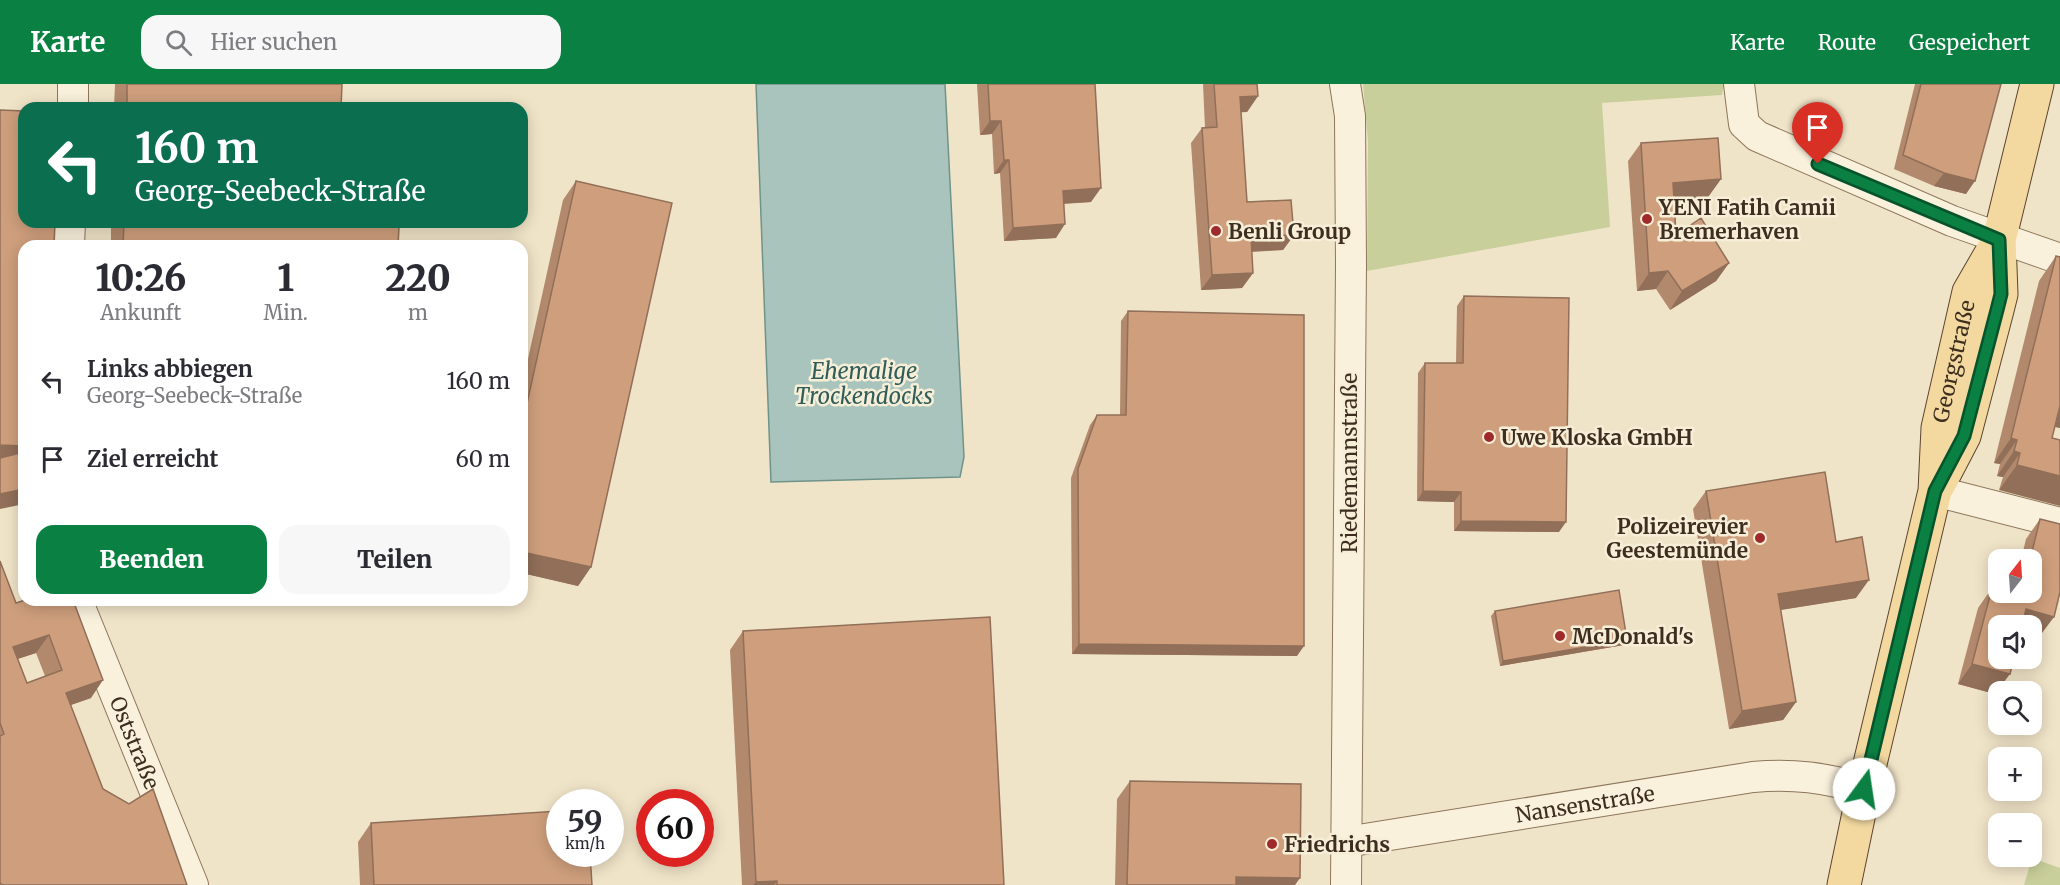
<!DOCTYPE html>
<html lang="de">
<head>
<meta charset="utf-8">
<style>
	:root { --surface:#fff; --page:#f7f7f7; --text:#2b2b33; --muted:#7c7c81; --accent:#0b8043 }
	body { margin:0; font-family:Merriweather,serif; background:var(--page); color:var(--text); height:100vh; display:flex; flex-direction:column; font-size:22px; white-space:nowrap }
	* { box-sizing:border-box; margin:0 }
	p { font-size:20px; color:var(--muted) }
	.icon { flex:none; width:33px; height:33px; fill:none; stroke:currentColor; stroke-width:2; stroke-linecap:round; stroke-linejoin:round }
	.map { position:relative; flex:1; overflow:hidden }
	.sheet { position:absolute; left:18px; top:156px; width:510px; height:366px; display:flex; flex-direction:column; background:var(--surface); border-radius:18px; box-shadow:0 3px 15px #0003 }
	.sheet>* { flex:none }
	.banner { position:absolute; left:18px; top:18px; width:510px; height:126px; border-radius:18px; box-shadow:0 3px 15px #0003; background:#0b6e4f; color:#fff; overflow:hidden }
	.needle { width:39px; rotate:17deg }
	.buttons { position:absolute; left:1988px; top:465px; display:grid; gap:12px }
	.buttons a { display:grid; place-items:center; width:54px; height:54px; border-radius:12px; background:var(--surface); box-shadow:0 3px 15px #0003; font-size:30px }
	.speed { position:absolute; left:546px; top:705px; display:flex; gap:12px; font-size:30px; font-weight:700; text-align:center }
	.speed>* { display:grid; place-content:center; width:78px; height:78px; border-radius:50%; background:var(--surface); box-shadow:0 3px 15px #0003; line-height:1 }
	.speed small { font-size:15px; font-weight:400 }
	.speed .limit { border:9px solid #d22; background:#fff; color:#111 }
	.pin { position:absolute; display:grid; place-items:center; width:51px; height:51px; color:#fff; margin:-62px -26px; border-radius:50% 50% 50% 0; rotate:-45deg; box-shadow:0 0 6px #0007 }
	.pin .icon { rotate:45deg }
	.me { position:absolute; width:66px; margin:-33px; rotate:14deg; stroke-linejoin:round; filter:drop-shadow(0 0 4px #0008) }
	.turn { display:flex; align-items:center; gap:21px; height:126px; padding:0 18px; font-size:27px }
	.turn .icon { width:78px; height:78px; stroke-width:2.5 }
	.turn b { display:block; font-size:42px; line-height:51px }
	.eta { display:flex; justify-content:space-evenly; align-items:center; height:102px; text-align:center }
	.eta b { font-size:36px; font-weight:800; line-height:42px }
	.action { display:flex; gap:12px; margin-top:auto; padding:12px 18px }
	.action a { flex:1; height:69px; border-radius:18px; background:var(--accent); color:#fff; font-size:24px; font-weight:800; line-height:69px; text-align:center }
	.action a+a { background:var(--page); color:var(--text) }
	ul { padding:0; list-style:none }
	li { display:flex; align-items:center; gap:18px; height:78px; padding:0 18px }
	li div { flex:1 }
	li b { display:block; font-size:22px }
	li em { font-style:normal }
	header { display:flex; align-items:center; gap:36px; box-sizing:border-box; height:84px; padding:0 30px; background:var(--accent); color:#fff }
	header strong { font-size:28px }
	nav { display:flex; gap:33px; margin-inline-start:auto; font-size:21px }
	.search { width:420px; height:54px; background:var(--page); display:flex; align-items:center; gap:15px; box-sizing:border-box; padding:0 21px; border-radius:18px; color:var(--muted); font-size:22px }
	.map>svg:first-child { display:block }
	.green { fill:#c9cf9b }
	.water { fill:#a9c4bc; stroke:#6f938a; stroke-width:1.5 }
	.lines { fill:none; stroke-linecap:round; stroke-linejoin:round }
	.minor-casing { stroke:#8d765c; stroke-width:32 }
	.major-casing { stroke:#5b4430; stroke-width:35 }
	.minor { stroke:#faf1dc; stroke-width:30 }
	.major { stroke:#f3d9a0; stroke-width:33 }
	.wall { fill:#b2896c; fill-rule:evenodd }
	.shaded-wall { fill:#916f58 }
	.building { fill:#cf9f7d; stroke:#916f58; stroke-width:1.5; fill-rule:evenodd }
	.route-casing { stroke:#07532c; stroke-width:15 }
	.route { stroke:#0b8043; stroke-width:10 }
	.poi-dot { fill:#9e2a2b; stroke:#f7eed8; stroke-width:2 }
	.labels { text-anchor:middle; dominant-baseline:central; stroke-width:5; stroke-linejoin:round; paint-order:stroke }
	.poi-label { font-size:21px; font-weight:bold; fill:#3d2e20; stroke:#f7eed8; text-anchor:start }
	.street-label { font-size:21px; fill:#3d2e20; stroke:#f7eed8 }
	.water-label { font-size:22px; font-style:italic; fill:#2f5d5a; stroke:#f7eed8 }
</style>
</head>
<body>
<header>
<strong>Karte</strong>
<div class="search"><svg class="icon" aria-label="search" viewBox="0 0 24 24"><circle cx="10" cy="10" r="6"/><path d="M15 15l6 6"/></svg>Hier suchen</div>
<nav><a>Karte</a><a>Route</a><a>Gespeichert</a></nav>
</header>
<div class="map">
<svg width="2060" height="801" viewBox="0 0 2060 801">
	<rect width="100%" height="100%" fill="#f0e4c8"/>
	<path class="green" d="M1363,0H1724L1722,11L1602,19L1610,143L1367,187L1368,58Z
		M2032,774L2060,784V801H2024Z"/>
	<path class="water" d="M756,0H945L964,373L960,393L771,398Z"/>
	<g class="lines">
		<defs>
			<g id="minor">
				<path d="M1345,0L1350,32L1351,181L1346,801"/>
				<path d="M1739,0L1744,40L1757,52L1952,137L2060,175"/>
				<path d="M73,24V0"/>
				<path d="M69,162L70,138"/>
				<path d="M1935,407L2060,439"/>
				<path id="s1" d="M77,516L193,801"/>
				<path id="s2" d="M1346,758L1753,693C1793,689 1826,694 1864,705"/>
			</g>
			<g id="major">
				<path d="M1939,400L1964,352L1997,226L2001,210L1999,156"/>
				<path id="s3" d="M1844,801L1864,705L1935,407L1938,344L1969,208L1999,156L2037,0"/>
			</g>
		</defs>
		<use href="#minor" class="minor-casing"/>
		<use href="#major" class="major-casing"/>
		<use href="#minor" class="minor"/>
		<use href="#major" class="major"/>
	</g>
	<path class="wall" d="M115,0H342L341,24H114Z
		M977,0H1095L1091,118L1064,120L1056,154L1004,157L1000,89L994,90L992,50L980,51Z
		M1203,0H1257L1258,12L1247,28H1241L1247,118L1294,151L1283,166L1251,168L1253,189L1242,204L1201,206L1191,59L1202,44H1205Z
		M1915,0H2001L1966,110L1934,102L1894,85Z
		M1641,59L1721,95L1708,113L1674,116L1676,151L1729,179L1716,197L1670,226L1656,205L1637,207L1628,77Z
		M576,97L591,483L578,502L522,489V302L563,116Z
		M111,138H338V141L398,162H111Z
		M2056,172L2060,173V344L2055,343L1999,406L2003,393L1997,392L2000,380L1994,379L2039,197Z
		M1464,212L1559,448L1454,447V418L1417,417L1418,289L1425,279H1456L1457,222Z
		M1128,227L1297,572L1072,570L1071,394L1090,341L1097,331H1120L1121,237Z
		M1706,407L1836,458L1856,514L1781,526L1796,618L1783,636L1729,645L1693,425Z
		M2040,435L2060,440V512H2059L2039,553L1998,542L1995,610L1958,600L1978,524L1992,504L2012,509V508H2031V476H2021L2026,455Z
		M0,477L16,519L25,516L91,614L70,621L103,705L187,801H0ZM36,569L45,592L27,599L18,575Z
		M1495,527L1627,556L1624,561L1500,582L1491,532Z
		M743,547L1004,801H742L730,566Z
		M1130,697L1295,801H1115L1117,715Z
		M371,739L592,801H360L358,758Z"/>
	<path class="shaded-wall" d="M1258,12L1247,28L1229,29L1240,13Z
		M990,37H1001L992,50L980,51Z
		M1004,76H1009L1000,89L994,90Z
		M1944,89L1975,97L1966,110L1934,102Z
		M1721,95L1708,113L1660,117L1673,99Z
		M1101,104L1091,118L1054,120L1063,107Z
		M1065,140L1056,154L1004,157L1013,144Z
		M1294,151L1283,166L1240,168L1251,153Z
		M1729,179L1716,197L1670,226L1682,207Z
		M1668,187L1656,205L1637,207L1649,189Z
		M1253,189L1242,204L1201,206L1212,191Z
		M2060,318V344L2044,340Z
		M2011,354L2017,356L2000,380L1994,379Z
		M0,361L24,362V371L0,378Z
		M2014,367L2020,369L2003,393L1997,392Z
		M2017,381L2060,392V422L1999,406Z
		M24,405V420L0,425V410Z
		M1423,407L1461,408L1454,418L1417,417Z
		M1461,437L1566,438L1559,448L1454,447Z
		M522,468L591,483L578,502L522,489Z
		M1869,496L1856,514L1766,528L1778,510Z
		M2026,525L2054,533L2039,553L2031,551V542H2015Z
		M49,551L36,569L1,580L13,563Z
		M1627,556L1624,561L1500,582L1503,577Z
		M1079,560L1304,562L1297,572L1072,570Z
		M1972,580L2010,590L1995,610L1958,600Z
		M103,596L91,614L54,627L66,609Z
		M1796,618L1783,636L1729,645L1742,627Z
		M1236,793L1300,794L1295,801H1231Z
		M777,797L774,801H753L756,798Z"/>
	<path class="building" d="M127,0H342L341,24H127Z
		M988,0H1095L1101,104L1063,107L1065,140L1013,144L1009,76H1004L1001,37H990Z
		M1214,0H1257L1258,12L1240,13L1247,118L1291,116L1294,151L1251,153L1253,189L1212,191L1202,44L1217,43Z
		M1921,0H2001L1975,97L1944,89L1903,71Z
		M0,26L24,27V138H55L54,162H24V362L0,361Z
		M1718,54L1721,95L1673,99L1676,151L1701,134L1729,179L1682,207L1668,187L1649,189L1641,59Z
		M576,97L672,119L591,483L522,468V342Z
		M124,138H338V141L399,143L398,162H123Z
		M2056,172L2060,173V322L2052,354L2060,356V392L2017,381L2020,369L2014,367L2017,356L2011,354Z
		M1464,212L1569,214L1566,438L1461,437V408L1423,407L1425,279H1463Z
		M1128,227L1304,231V562L1079,560L1078,385L1097,331H1126Z
		M24,368V405L0,410V374Z
		M1825,388L1836,458L1862,453L1869,496L1778,510L1796,618L1742,627L1706,407Z
		M2040,435L2060,440V508L2054,533L2026,525L2022,542H1998V574H2014L2010,590L1972,580L1992,504L1998,506V508H2009L2021,512V508H2031V476H2030Z
		M0,477L16,519L25,516H73L103,596L66,609L103,705L129,720L153,705L187,801H3L0,799V652L4,650L0,639ZM49,551L62,586L27,599L13,563Z
		M1619,506L1627,556L1503,577L1495,527Z
		M990,533L1004,801H777V797L756,798L743,547Z
		M1130,697L1301,700L1300,794L1236,793V801H1127Z
		M560,727V770H590L592,801H374L371,739Z"/>
	<g class="lines">
		<defs>
			<path id="route" d="M1818,80L1999,156L2001,210L1997,226L1964,352L1935,407L1864,705"/>
		</defs>
		<use href="#route" class="route-casing"/>
		<use href="#route" class="route"/>
	</g>
	<g class="poi-dot">
		<circle cx="1647" cy="135" r="6"/>
		<circle cx="1216" cy="147" r="6"/>
		<circle cx="1489" cy="353" r="6"/>
		<circle cx="1760" cy="454" r="6"/>
		<circle cx="1560" cy="552" r="6"/>
		<circle cx="1272" cy="760" r="6"/>
	</g>
	<g class="labels">
		<g class="poi-label">
			<text x="1659" y="123">YENI Fatih Camii<tspan x="1659" dy="24">Bremerhaven</tspan></text>
			<text x="1228" y="147">Benli Group</text>
			<text x="1501" y="353">Uwe Kloska GmbH</text>
			<text x="1748" y="442" text-anchor="end">Polizeirevier<tspan x="1748" dy="24">Geestemünde</tspan></text>
			<text x="1572" y="552">McDonald's</text>
			<text x="1284" y="760">Friedrichs</text>
		</g>
		<g class="street-label">
			<text stroke="none"><textPath href="#s3" startOffset="536">Georgstraße</textPath></text>
			<text transform="translate(1349 379) rotate(-90)">Riedemannstraße</text>
			<text stroke="none"><textPath href="#s1" startOffset="154">Oststraße</textPath></text>
			<text stroke="none"><textPath href="#s2" startOffset="242">Nansenstraße</textPath></text>
		</g>
		<g class="water-label">
			<text x="864" y="287">Ehemalige<tspan x="864" dy="25">Trockendocks</tspan></text>
		</g>
	</g>
</svg>
<div class="buttons">
<a><svg class="needle" viewBox="-14 -14 28 28"><path d="M0-13l5 13h-10z" fill="#e53935"/><path d="M0 13l5-13h-10z" fill="#7c7c81"/></svg></a>
<a><svg class="icon" aria-label="sound" viewBox="0 0 24 24"><path d="M4 9h4l5-4v14l-5-4H4zM17 9q2 3 0 6"/></svg></a>
<a><svg class="icon" aria-label="search" viewBox="0 0 24 24"><circle cx="10" cy="10" r="6"/><path d="M15 15l6 6"/></svg></a>
<a>+</a>
<a>−</a>
</div>
<div class="speed"><div>59<small>km/h</small></div><div class="limit">60</div></div>
<div class="pin" style="left:1818px;top:80px;background:#d93025"><svg class="icon" aria-label="arrive" viewBox="0 0 24 24"><path d="M6 21V4h12l-3 4 3 4H6"/></svg></div>
<svg class="me" style="left:1864px;top:705px" viewBox="-20 -20 40 40"><circle r="19" fill="#fff"/><path d="M0-13L10 11 0 6-10 11z" fill="#0b8043"/></svg>
<div class="banner">
<div class="turn"><svg class="icon" aria-label="left" viewBox="0 0 24 24"><path d="M17 20v-9H6M10 6l-5 5 5 5"/></svg><div><b>160 m</b>Georg-Seebeck-Straße</div></div>
</div>
<section class="sheet">
<div class="eta">
<div><b>10:26</b><p>Ankunft</p></div>
<div><b>1</b><p>Min.</p></div>
<div><b>220</b><p>m</p></div>
</div>
<ul>
<li><svg class="icon" aria-label="left" viewBox="0 0 24 24"><path d="M17 20v-9H6M10 6l-5 5 5 5"/></svg><div><b>Links abbiegen</b><p>Georg-Seebeck-Straße</p></div><em>160 m</em></li>
<li><svg class="icon" aria-label="arrive" viewBox="0 0 24 24"><path d="M6 21V4h12l-3 4 3 4H6"/></svg><div><b>Ziel erreicht</b></div><em>60 m</em></li>
</ul>
<div class="action"><a>Beenden</a><a>Teilen</a></div>
</section>
</div>
</body>
</html>
